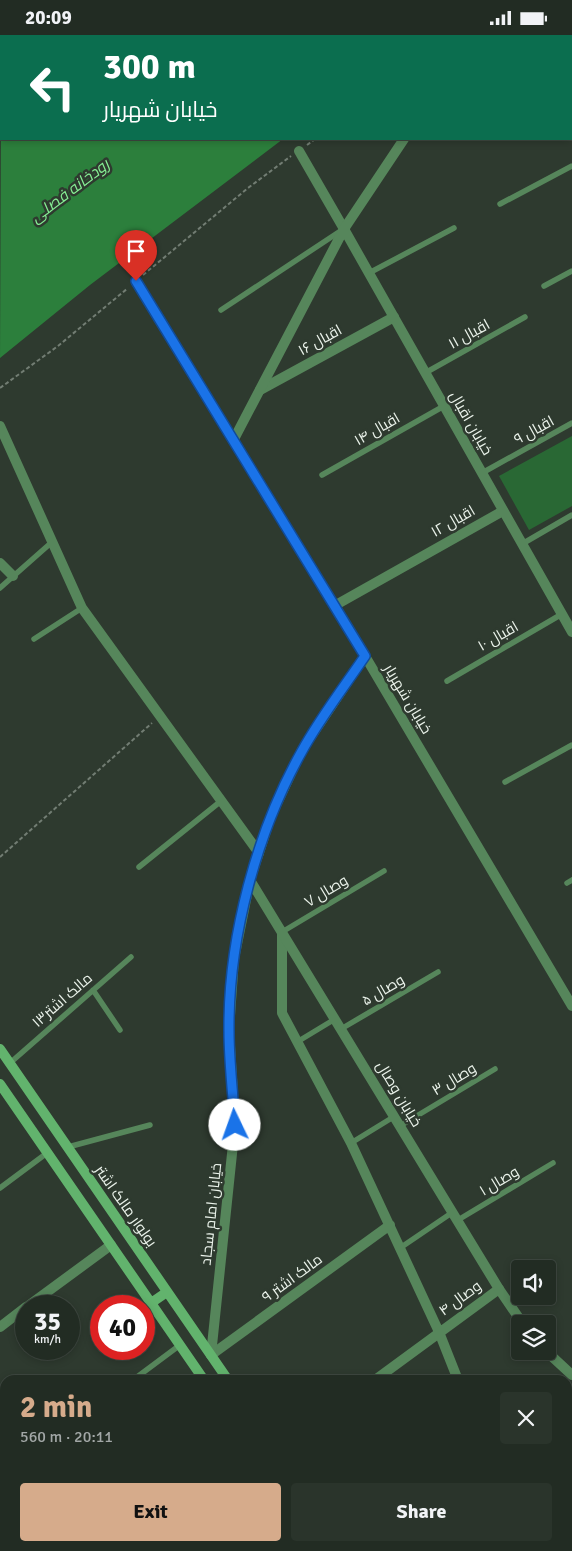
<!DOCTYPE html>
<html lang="en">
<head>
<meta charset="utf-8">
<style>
	:root { --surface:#222c23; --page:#2a342b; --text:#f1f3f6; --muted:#a2a7a6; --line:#3f4841; --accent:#d6ab8b }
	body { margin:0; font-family:Signika,Cairo,sans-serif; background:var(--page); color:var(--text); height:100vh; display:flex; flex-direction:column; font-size:19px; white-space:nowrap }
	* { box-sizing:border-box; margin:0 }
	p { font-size:16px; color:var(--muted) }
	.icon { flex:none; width:28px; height:28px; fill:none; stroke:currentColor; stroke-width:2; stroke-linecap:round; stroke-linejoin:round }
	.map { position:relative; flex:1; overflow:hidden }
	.details { position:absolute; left:0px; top:1340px; width:572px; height:176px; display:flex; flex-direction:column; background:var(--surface); border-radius:15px 15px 0 0; box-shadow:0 2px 8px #0003,0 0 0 1px var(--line) }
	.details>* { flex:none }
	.top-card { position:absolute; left:0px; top:0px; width:572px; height:105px; box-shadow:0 2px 8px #0003,0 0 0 1px var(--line); background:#0b6e4f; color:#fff; overflow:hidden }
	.fabs { position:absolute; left:511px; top:1225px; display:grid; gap:10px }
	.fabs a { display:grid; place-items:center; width:45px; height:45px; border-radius:5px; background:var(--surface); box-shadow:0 2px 8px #0003,0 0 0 1px var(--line); font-size:25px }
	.speed { position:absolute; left:15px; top:1260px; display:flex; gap:10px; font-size:25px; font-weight:700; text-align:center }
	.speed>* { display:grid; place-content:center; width:65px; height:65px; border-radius:50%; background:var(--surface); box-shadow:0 2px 8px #0003,0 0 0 1px var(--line); line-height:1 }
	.speed small { font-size:12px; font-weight:400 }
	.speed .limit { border:8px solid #d22; background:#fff; color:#111 }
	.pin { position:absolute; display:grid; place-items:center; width:42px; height:42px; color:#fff; margin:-51px -21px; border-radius:50% 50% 50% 0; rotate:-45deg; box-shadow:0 0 5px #0007 }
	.pin .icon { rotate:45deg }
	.me { position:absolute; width:55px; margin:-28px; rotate:357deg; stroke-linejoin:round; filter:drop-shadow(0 0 4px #0008) }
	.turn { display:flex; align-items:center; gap:18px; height:105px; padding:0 20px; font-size:22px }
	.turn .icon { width:65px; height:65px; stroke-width:2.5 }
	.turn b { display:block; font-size:35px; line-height:42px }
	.round { display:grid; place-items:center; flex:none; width:52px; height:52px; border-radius:5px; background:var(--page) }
	.head { display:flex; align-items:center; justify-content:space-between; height:85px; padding:0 20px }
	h1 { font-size:30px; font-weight:800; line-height:38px; color:var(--accent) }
	.cta { display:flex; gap:10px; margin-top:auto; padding:10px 20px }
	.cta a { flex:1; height:58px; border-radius:5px; background:var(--accent); color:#111; font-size:20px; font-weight:800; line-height:58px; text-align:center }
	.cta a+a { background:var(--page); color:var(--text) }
	.status { display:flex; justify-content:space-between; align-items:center; height:35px; padding:0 25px; background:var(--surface); direction:ltr }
	.status svg { height:14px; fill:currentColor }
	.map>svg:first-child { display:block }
	.green { fill:#296834 }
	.water { fill:#2c7f3c }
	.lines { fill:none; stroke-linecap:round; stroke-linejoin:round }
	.path { stroke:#727d73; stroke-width:2; stroke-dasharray:4 2.5; stroke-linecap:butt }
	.service { stroke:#56865b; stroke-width:5.5 }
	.minor { stroke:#56865b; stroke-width:10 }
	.tertiary { stroke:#56865b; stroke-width:10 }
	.secondary { stroke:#62b36d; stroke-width:10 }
	.route-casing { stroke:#114b97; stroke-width:12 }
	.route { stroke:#1a73e8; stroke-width:9 }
	.labels { text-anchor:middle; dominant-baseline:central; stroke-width:5; stroke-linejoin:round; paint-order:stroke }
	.street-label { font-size:15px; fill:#ebf3eb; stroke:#2e3a2f }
	.water-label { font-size:16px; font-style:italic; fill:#87f095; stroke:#2e3a2f }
</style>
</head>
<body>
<div class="status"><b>20:09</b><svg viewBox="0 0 49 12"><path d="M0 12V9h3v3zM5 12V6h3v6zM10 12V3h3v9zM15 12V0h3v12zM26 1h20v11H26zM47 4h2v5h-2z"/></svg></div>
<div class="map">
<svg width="572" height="1516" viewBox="0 0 572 1516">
	<rect width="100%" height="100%" fill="#2e3a2f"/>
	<path class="green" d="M572,401V471L529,495L499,441Z"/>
	<path class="water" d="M101,0H431L100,1Z
		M1,67V104H283L90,250L0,323Z"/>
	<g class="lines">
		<path class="path" d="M307,110L315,104
			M143,240L248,153L291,121
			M0,353L58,311L128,253
			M0,822L152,688"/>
		<path class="service" d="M500,169L572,131
			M369,238L454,193
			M544,251L572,236
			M221,275L342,195
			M425,338L525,282
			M482,438L572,388
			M322,440L444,371
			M522,509L572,480
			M0,553L52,507
			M34,604L82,573
			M447,646L562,579
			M505,747L572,710
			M139,832L221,766
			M567,848L572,845
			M282,897L384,836
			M93,955L120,995
			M341,994L438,937
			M297,1007L335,984
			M10,1028L131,922
			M400,1091L495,1034
			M351,1108L395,1081
			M68,1112L150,1090
			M0,1153L47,1118
			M458,1185L553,1128
			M400,1213L453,1177
			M133,1345L180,1310
			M32,1516L36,1511"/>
		<path class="minor" d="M299,116L344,194
			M260,355L394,282
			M0,391L82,573L259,818
			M0,528L13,541
			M334,571L503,476
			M282,897V978L351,1108L439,1297L458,1345
			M28,1271L111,1210
			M0,1292L26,1272
			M211,1320L390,1190
			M375,1345L499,1254
			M568,1375L572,1372
			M210,1511V1516
			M504,1511L505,1516
			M111,1516L115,1511
			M307,1516L312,1511
			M349,1516L356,1511"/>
		<path class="tertiary" d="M525,0L526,1
			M467,1L468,0
			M571,85L572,86
			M344,194L572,597
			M136,247L365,621L572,971
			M233,406L344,194L404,104
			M250,845L499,1254L523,1289
			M546,1316L572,1340
			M211,1320L235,1090L229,995L234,924L250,845L271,781L302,715L365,621"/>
		<path class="secondary" d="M0,1014L228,1345
			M0,1049L204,1345
			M151,1268L167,1257
			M318,1511L321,1516
			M343,1511L346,1516"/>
	</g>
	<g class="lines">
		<defs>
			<path id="route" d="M136,246L365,621C344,652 320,683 302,716C257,796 228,903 229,996C229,1027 233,1059 235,1090"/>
		</defs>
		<use href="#route" class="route-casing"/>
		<use href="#route" class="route"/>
	</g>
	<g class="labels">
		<g class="street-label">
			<text transform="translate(469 299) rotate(-29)">اقبال ۱۱</text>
			<text transform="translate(320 305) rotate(-29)">اقبال ۱۶</text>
			<text transform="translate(471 388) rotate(60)">خیابان اقبال</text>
			<text transform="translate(377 394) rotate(-30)">اقبال ۱۴</text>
			<text transform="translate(534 395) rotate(-29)">اقبال ۹</text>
			<text transform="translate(453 486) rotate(-30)">اقبال ۱۲</text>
			<text transform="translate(498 601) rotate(-30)">اقبال ۱۰</text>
			<text transform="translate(408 664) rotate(59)">خیابان شهریار</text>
			<text transform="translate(326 856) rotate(-31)">وصال ۷</text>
			<text transform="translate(383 955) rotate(-30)">وصال ۵</text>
			<text transform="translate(62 965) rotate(-41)">مالک اشتر۱۳</text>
			<text transform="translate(454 1044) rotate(-31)">وصال ۳</text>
			<text transform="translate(399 1059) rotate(59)">خیابان وصال</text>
			<text transform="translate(499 1146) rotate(-31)">وصال ۱</text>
			<text transform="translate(126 1171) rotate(55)">بولوار مالک اشتر</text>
			<text transform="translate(211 1179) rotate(-84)">خیابان امام سجاد</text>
			<text transform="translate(292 1243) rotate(-36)">مالک اشتر ۹</text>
			<text transform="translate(460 1263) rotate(-36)">وصال ۴</text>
		</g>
		<g class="water-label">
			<text transform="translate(70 156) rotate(-37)">رودخانه فصلی</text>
		</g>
	</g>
</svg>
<div class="fabs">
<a><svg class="icon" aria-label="sound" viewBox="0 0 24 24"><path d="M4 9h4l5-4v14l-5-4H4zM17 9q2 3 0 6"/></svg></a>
<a><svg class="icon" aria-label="layers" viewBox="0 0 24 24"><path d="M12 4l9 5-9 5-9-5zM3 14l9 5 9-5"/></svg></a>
</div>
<div class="speed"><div>35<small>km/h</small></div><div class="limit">40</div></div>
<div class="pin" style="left:136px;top:246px;background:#d93025"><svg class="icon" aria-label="arrive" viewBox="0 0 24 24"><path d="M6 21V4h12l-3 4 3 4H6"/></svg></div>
<svg class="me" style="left:235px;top:1090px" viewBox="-20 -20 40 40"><circle r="19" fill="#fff"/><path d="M0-13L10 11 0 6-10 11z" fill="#1a73e8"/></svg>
<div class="top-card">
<div class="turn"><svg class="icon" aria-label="left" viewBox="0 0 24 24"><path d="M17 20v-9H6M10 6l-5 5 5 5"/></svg><div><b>300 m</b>خیابان شهریار</div></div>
</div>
<section class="details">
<div class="head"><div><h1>2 min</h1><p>560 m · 20:11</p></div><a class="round"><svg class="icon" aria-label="close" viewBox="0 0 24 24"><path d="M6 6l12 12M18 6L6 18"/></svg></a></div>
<div class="cta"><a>Exit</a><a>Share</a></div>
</section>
</div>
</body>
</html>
